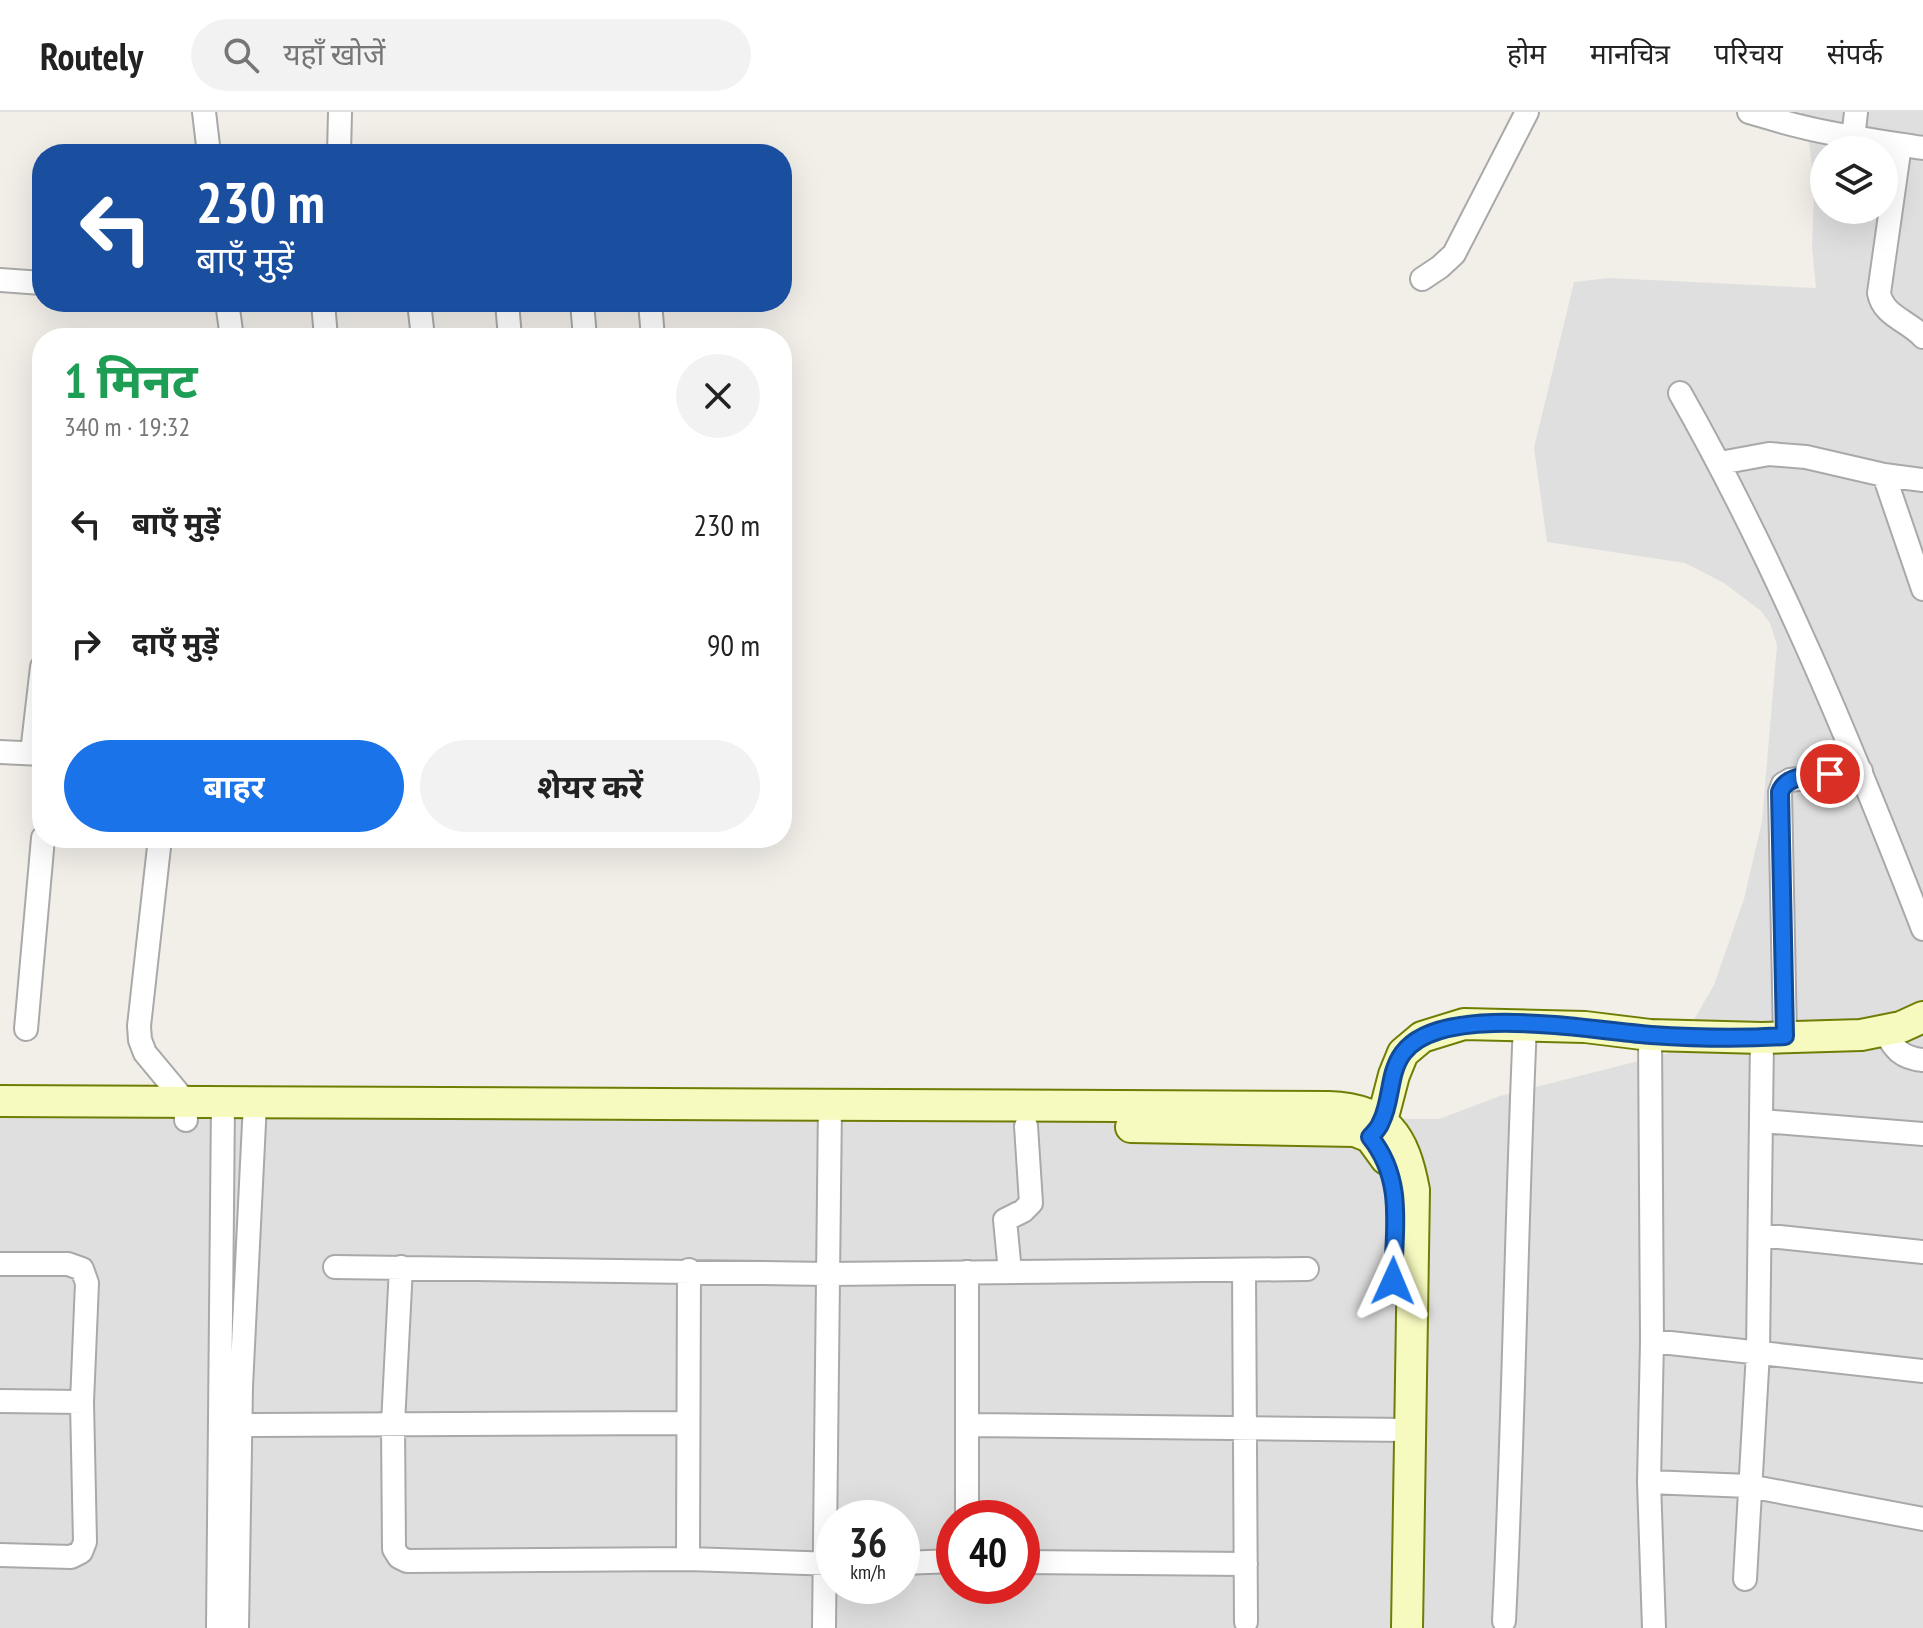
<!DOCTYPE html>
<html lang="hi">
<head>
<meta charset="utf-8">
<style>
	:root { --surface:#fff; --page:#f2f2f2; --text:#222; --muted:#767676; --line:#e0e0e0; --accent:#1a73e8 }
	body { margin:0; font-family:"PT Sans Narrow","Noto Sans Devanagari",sans-serif; background:var(--page); color:var(--text); height:100vh; display:flex; flex-direction:column; font-size:30px; white-space:nowrap }
	* { box-sizing:border-box; margin:0 }
	p { font-size:26px; color:var(--muted) }
	.icon { flex:none; width:44px; height:44px; fill:none; stroke:currentColor; stroke-width:2; stroke-linecap:round; stroke-linejoin:round }
	.map { position:relative; flex:1; overflow:hidden }
	.details { position:absolute; left:32px; top:216px; width:760px; height:520px; display:flex; flex-direction:column; background:var(--surface); border-radius:32px; box-shadow:0 8px 32px #0002 }
	.details>* { flex:none }
	.hud { position:absolute; left:32px; top:32px; width:760px; height:168px; border-radius:32px; box-shadow:0 8px 32px #0002; background:#1a4fa0; color:#fff; overflow:hidden }
	.buttons { position:absolute; left:1810px; top:24px; display:grid; gap:16px }
	.buttons a { display:grid; place-items:center; width:88px; height:88px; border-radius:50%; background:var(--surface); box-shadow:0 8px 32px #0002; font-size:40px }
	.speed { position:absolute; left:816px; top:1388px; display:flex; gap:16px; font-size:40px; font-weight:700; text-align:center }
	.speed>* { display:grid; place-content:center; width:104px; height:104px; border-radius:50%; background:var(--surface); box-shadow:0 8px 32px #0002; line-height:1 }
	.speed small { font-size:20px; font-weight:400 }
	.speed .limit { border:12px solid #d22; background:#fff; color:#111 }
	.pin { position:absolute; display:grid; place-items:center; width:68px; height:68px; color:#fff; margin:-34px; border:4px solid #fff; border-radius:50%; box-shadow:0 2px 8px #0007 }
	.me { position:absolute; width:88px; margin:-44px; rotate:1deg; stroke-linejoin:round; filter:drop-shadow(0 0 6px #0008) }
	.turn { display:flex; align-items:center; gap:28px; height:168px; padding:0 32px; font-size:36px }
	.turn .icon { width:104px; height:104px; stroke-width:2.5 }
	.turn b { display:block; font-size:56px; line-height:68px }
	.round { display:grid; place-items:center; flex:none; width:84px; height:84px; border-radius:42px; background:var(--page) }
	.summary { display:flex; align-items:center; justify-content:space-between; height:136px; padding:0 32px }
	h1 { font-size:48px; font-weight:700; line-height:60px; color:#1e9e55 }
	.cta { display:flex; gap:16px; margin-top:auto; padding:16px 32px }
	.cta a { flex:1; height:92px; border-radius:48px; background:var(--accent); color:#fff; font-size:32px; font-weight:700; line-height:92px; text-align:center }
	.cta a+a { background:var(--page); color:var(--text) }
	ul { padding:0; list-style:none }
	li { display:flex; align-items:center; gap:24px; height:120px; padding:0 32px }
	li div { flex:1 }
	li b { display:block; font-size:30px }
	li em { font-style:normal }
	header { display:flex; align-items:center; gap:48px; box-sizing:border-box; height:112px; padding:0 40px; background:var(--surface); border-bottom:2px solid var(--line) }
	header strong { font-size:38px }
	nav { display:flex; gap:44px; margin-inline-start:auto; font-size:28px }
	.search { width:560px; height:72px; background:var(--page); display:flex; align-items:center; gap:20px; box-sizing:border-box; padding:0 28px; border-radius:44px; color:var(--muted); font-size:30px }
	.map>svg:first-child { display:block }
	.residential { fill:#e0dfdf; fill-rule:evenodd }
	.lines { fill:none; stroke-linecap:round; stroke-linejoin:round }
	.street-casing { stroke:#a9a9a9; stroke-width:26 }
	.secondary-casing { stroke:#707d05; stroke-width:34 }
	.street { stroke:#fff; stroke-width:22 }
	.secondary { stroke:#f7fabf; stroke-width:30 }
	.route-casing { stroke:#114b97; stroke-width:20 }
	.route { stroke:#1a73e8; stroke-width:14 }
</style>
</head>
<body>
<header>
<strong>Routely</strong>
<div class="search"><svg class="icon" aria-label="search" viewBox="0 0 24 24"><circle cx="10" cy="10" r="6"/><path d="M15 15l6 6"/></svg>यहाँ खोजें</div>
<nav><a>होम</a><a>मानचित्र</a><a>परिचय</a><a>संपर्क</a></nav>
</header>
<div class="map">
<svg width="1923" height="1516" viewBox="0 0 1923 1516">
	<rect width="100%" height="100%" fill="#f2efe9"/>
	<path class="residential" d="M1801,0H1923V1516H0V1004L1439,1007L1500,984L1666,942L1680,932L1714,873L1744,787L1762,709L1777,533L1770,511L1761,499L1724,471L1685,451L1547,430L1534,336L1574,170L1609,166L1816,176L1812,135L1814,79L1810,36ZM1824,38H1884V98H1824ZM834,1406H902V1474H834ZM954,1406H1022V1474H954Z"/>
	<g class="lines">
		<defs>
			<path id="street" d="M204,0L209,42
				M1749,0L1773,7
				M1773,0V7C1822,22 1872,28 1923,36
				M1853,27L1856,0
				M1900,33L1879,181C1883,204 1909,209 1923,225
				M339,42L340,0
				M1422,167L1440,155L1454,142L1527,0
				M0,168L42,171
				M227,190L232,226
				M323,190L326,226
				M419,190L423,226
				M507,190L510,226
				M582,190L585,226
				M650,190L653,226
				M1680,281C1777,452 1852,634 1923,817
				M1720,351L1769,342L1806,345L1884,363L1923,368
				M1884,363L1923,477
				M0,640L42,642
				M32,641L42,555
				M160,726L139,914L140,928L145,941L185,989L186,1008
				M26,917L43,726
				M1884,918C1894,937 1901,946 1923,948
				M1650,923L1652,1229
				M1785,924L1780,680L1783,672L1790,668L1861,659
				M1762,1009L1923,1022
				M1760,1123L1923,1140
				M0,1152H68L82,1157L87,1171L82,1290L85,1430L81,1440L71,1445L0,1443
				M335,1155L828,1162L1307,1157
				M401,1155L393,1312L394,1437L399,1445L407,1449L688,1447L834,1452
				M1244,1158L1246,1510
				M967,1160V1406
				M1010,1160L1005,1108L1023,1099L1031,1091L1026,1014
				M0,1289L82,1290
				M240,1313L687,1311
				M969,1313L1408,1318
				M1649,1370L1749,1374L1923,1407
				M688,1447L689,1158
				M1022,1450L1246,1452
				M902,1451L954,1449
				M1745,1467L1758,1240L1762,926
				M1504,1509C1514,1310 1516,1111 1525,913
				M218,1516L223,991
				M237,1516L241,1274L255,991
				M824,1516L830,993
				M1654,1516L1649,1370L1652,1229L1923,1259"/>
			<path id="secondary" d="M0,989L1329,995C1387,997 1404,1024 1414,1078L1407,1516
				M1131,1015L1355,1019L1370,1025L1386,1047
				M1371,1025L1382,1009L1394,963L1403,941L1422,925L1464,912L1585,915L1650,923L1762,926L1861,923L1901,915L1923,905"/>
		</defs>
		<use href="#street" class="street-casing"/>
		<use href="#secondary" class="secondary-casing"/>
		<use href="#street" class="street"/>
		<use href="#secondary" class="secondary"/>
	</g>
	<g class="lines">
		<defs>
			<path id="route" d="M1393,1169C1394,1117 1405,1068 1370,1025C1374,1021 1379,1016 1381,1010C1392,989 1388,961 1403,941C1441,889 1594,919 1651,923C1695,926 1741,927 1785,924L1780,680C1787,662 1812,664 1830,662"/>
		</defs>
		<use href="#route" class="route-casing"/>
		<use href="#route" class="route"/>
	</g>
</svg>
<div class="buttons">
<a><svg class="icon" aria-label="layers" viewBox="0 0 24 24"><path d="M12 4l9 5-9 5-9-5zM3 14l9 5 9-5"/></svg></a>
</div>
<div class="speed"><div>36<small>km/h</small></div><div class="limit">40</div></div>
<div class="pin" style="left:1830px;top:662px;background:#d93025"><svg class="icon" aria-label="arrive" viewBox="0 0 24 24"><path d="M6 21V4h12l-3 4 3 4H6"/></svg></div>
<svg class="me" style="left:1393px;top:1169px" viewBox="-20 -20 40 40"><path d="M0-17L14 15 0 8-14 15z" fill="#1a73e8" stroke="#fff" stroke-width="4"/></svg>
<div class="hud">
<div class="turn"><svg class="icon" aria-label="left" viewBox="0 0 24 24"><path d="M17 20v-9H6M10 6l-5 5 5 5"/></svg><div><b>230 m</b>बाएँ मुड़ें</div></div>
</div>
<section class="details">
<div class="summary"><div><h1>1 मिनट</h1><p>340 m · 19:32</p></div><a class="round"><svg class="icon" aria-label="close" viewBox="0 0 24 24"><path d="M6 6l12 12M18 6L6 18"/></svg></a></div>
<ul>
<li><svg class="icon" aria-label="left" viewBox="0 0 24 24"><path d="M17 20v-9H6M10 6l-5 5 5 5"/></svg><div><b>बाएँ मुड़ें</b></div><em>230 m</em></li>
<li><svg class="icon" aria-label="right" viewBox="0 0 24 24"><path d="M7 20v-9h11M14 6l5 5-5 5"/></svg><div><b>दाएँ मुड़ें</b></div><em>90 m</em></li>
</ul>
<div class="cta"><a>बाहर</a><a>शेयर करें</a></div>
</section>
</div>
</body>
</html>
